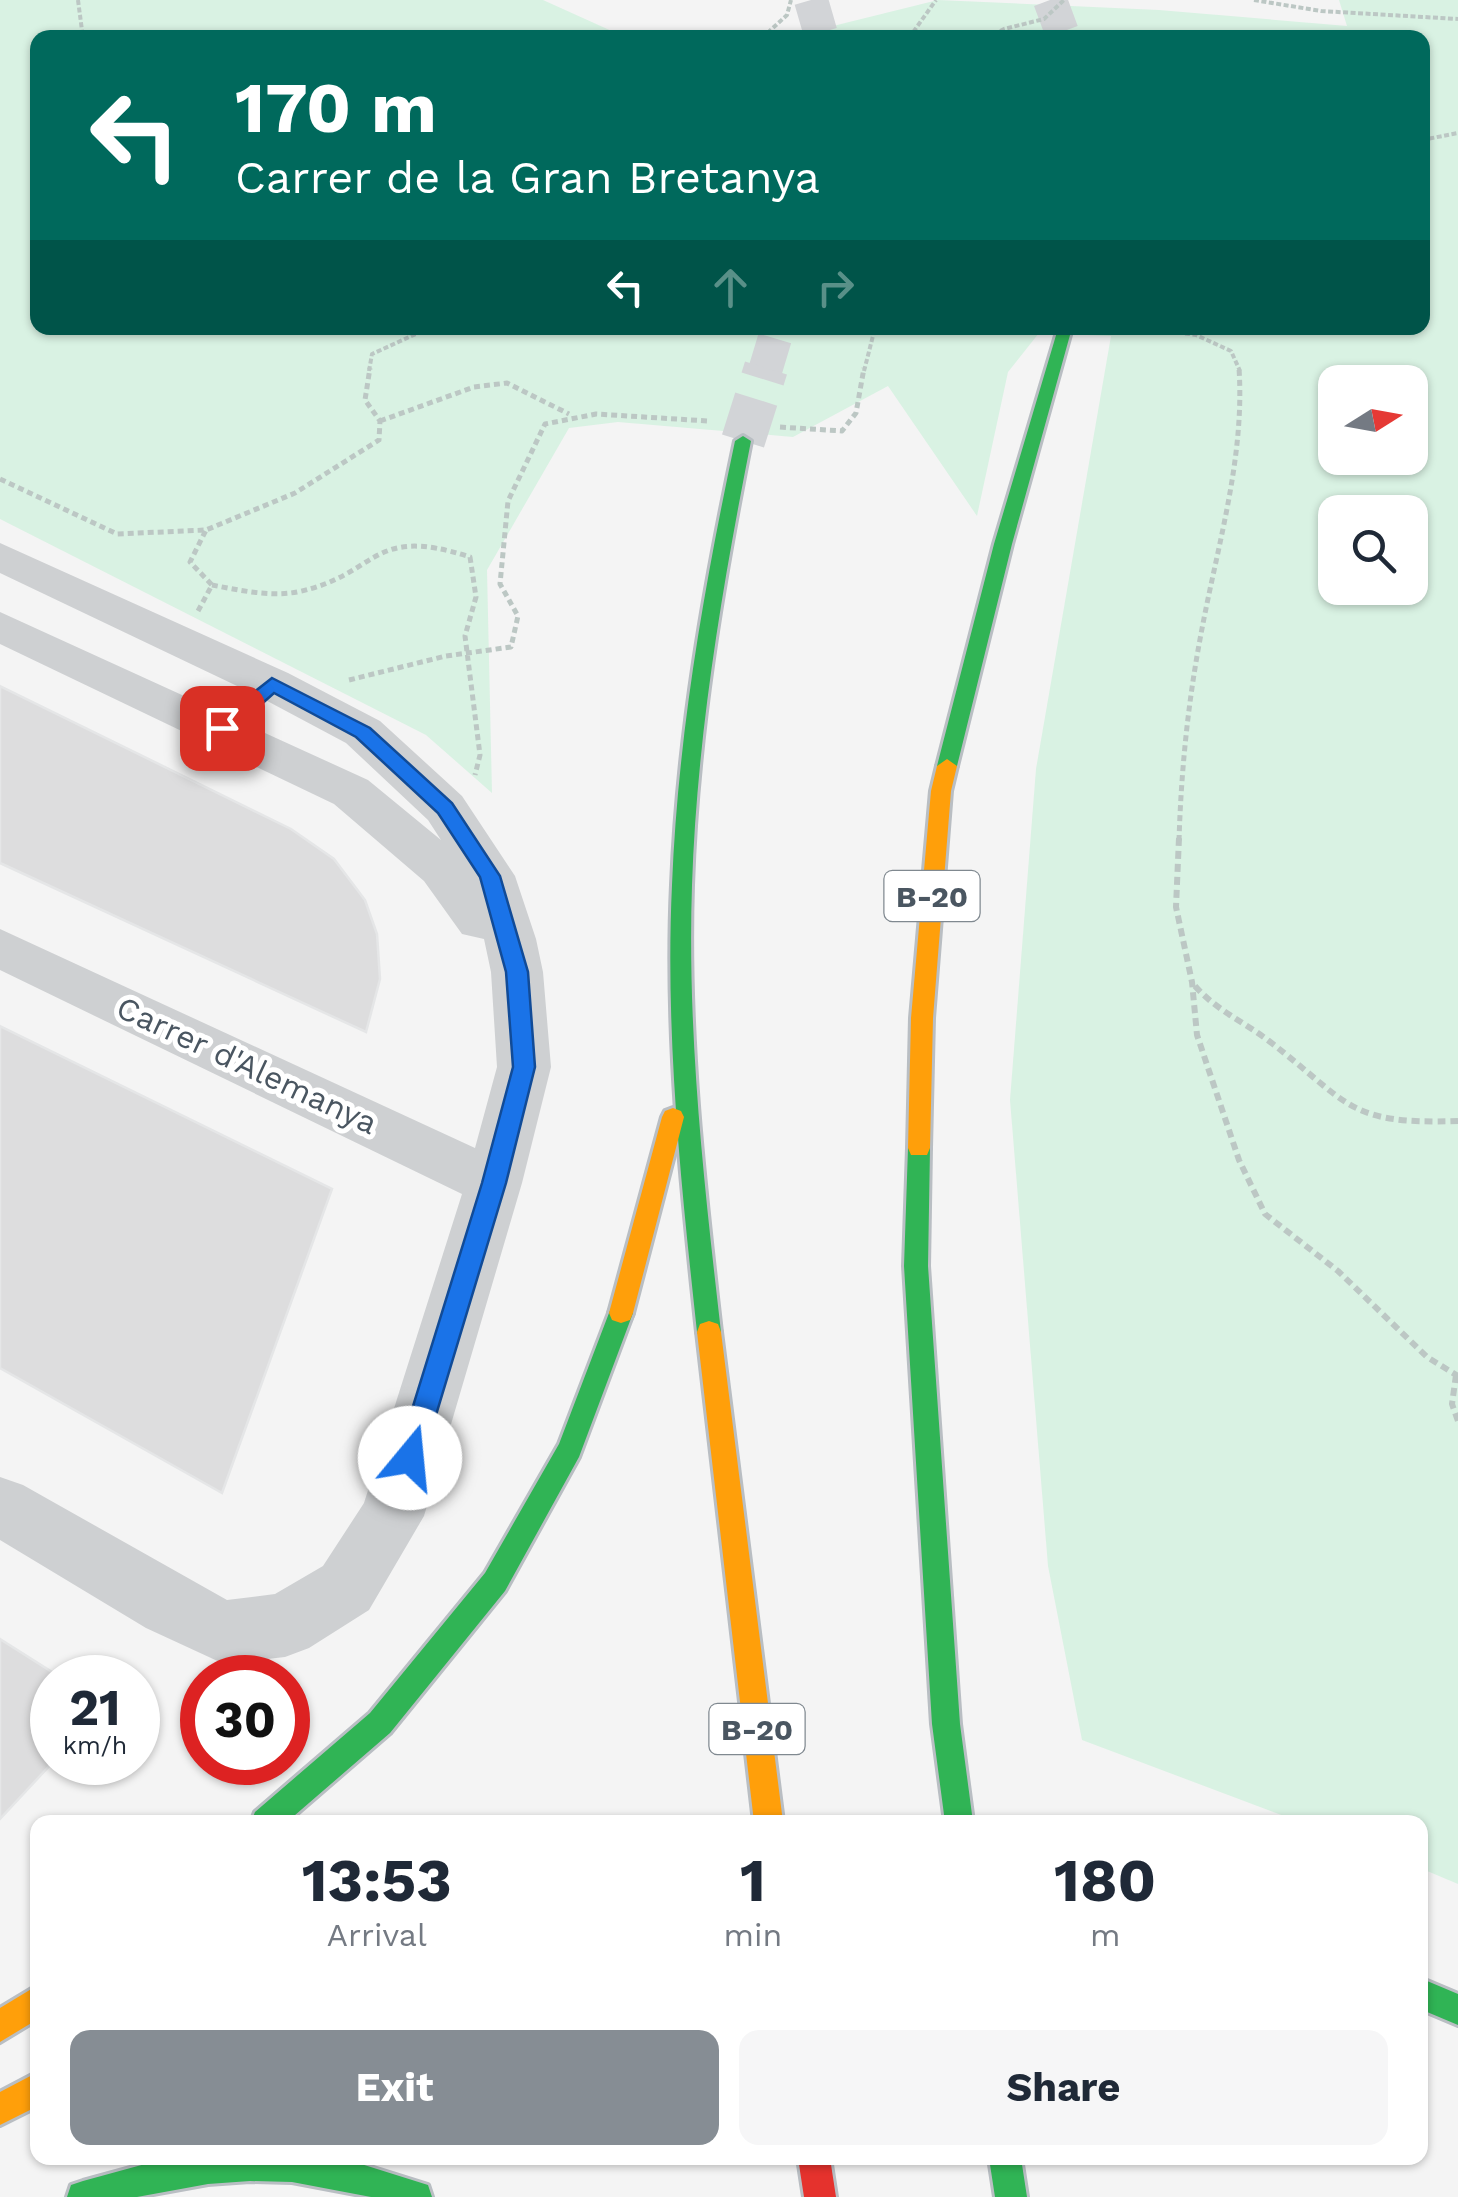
<!DOCTYPE html>
<html lang="en">
<head>
<meta charset="utf-8">
<style>
	:root { --surface:#fff; --page:#f6f6f7; --text:#1f2937; --muted:#747a83; --accent:#868d94 }
	body { margin:0; font-family:"Work Sans",sans-serif; background:var(--page); color:var(--text); height:100vh; display:flex; flex-direction:column; font-size:38px; white-space:nowrap }
	* { box-sizing:border-box; margin:0 }
	p { font-size:32px; color:var(--muted) }
	.icon { flex:none; width:55px; height:55px; fill:none; stroke:currentColor; stroke-width:2; stroke-linecap:round; stroke-linejoin:round }
	.map { position:relative; flex:1; overflow:hidden }
	.panel { position:absolute; left:30px; top:1815px; width:1398px; height:350px; display:flex; flex-direction:column; background:var(--surface); border-radius:20px; box-shadow:0 2px 8px #0004 }
	.panel>* { flex:none }
	.banner { position:absolute; left:30px; top:30px; width:1400px; height:305px; border-radius:20px; box-shadow:0 2px 8px #0004; background:#00695c; color:#fff; overflow:hidden }
	.needle { width:65px; rotate:79deg }
	.fabs { position:absolute; left:1318px; top:365px; display:grid; gap:20px }
	.fabs a { display:grid; place-items:center; width:110px; height:110px; border-radius:20px; background:var(--surface); box-shadow:0 2px 8px #0004; font-size:50px }
	.speed { position:absolute; left:30px; top:1655px; display:flex; gap:20px; font-size:50px; font-weight:700; text-align:center }
	.speed>* { display:grid; place-content:center; width:130px; height:130px; border-radius:50%; background:var(--surface); box-shadow:0 2px 8px #0004; line-height:1 }
	.speed small { font-size:25px; font-weight:400 }
	.speed .limit { border:15px solid #d22; background:#fff; color:#111 }
	.pin { position:absolute; display:grid; place-items:center; width:85px; height:85px; color:#fff; margin:-42px; border-radius:20px; box-shadow:0 5px 15px #0006 }
	.me { position:absolute; width:110px; margin:-55px; rotate:17deg; stroke-linejoin:round; filter:drop-shadow(0 0 8px #0008) }
	.turn { display:flex; align-items:center; gap:35px; height:210px; padding:0 40px; font-size:45px }
	.turn .icon { width:130px; height:130px; stroke-width:2.5 }
	.turn b { display:block; font-size:70px; line-height:85px }
	.lanes { display:flex; align-items:center; height:95px; padding:0 40px; background:#0003; justify-content:center; gap:50px; direction:ltr }
	.lanes .off { opacity:.35 }
	.eta { display:flex; justify-content:space-evenly; align-items:center; height:170px; text-align:center }
	.eta b { font-size:60px; font-weight:700; line-height:70px }
	.button { display:flex; gap:20px; margin-top:auto; padding:20px 40px }
	.button a { flex:1; height:115px; border-radius:20px; background:var(--accent); color:#fff; font-size:40px; font-weight:700; line-height:115px; text-align:center }
	.button a+a { background:var(--page); color:var(--text) }
	.map>svg:first-child { display:block }
	.green { fill:#d9f2e3; fill-rule:evenodd }
	.building { fill:#ddddde; stroke:#e5e6e7; stroke-width:2.5 }
	.lines { fill:none; stroke-linecap:round; stroke-linejoin:round }
	.highway-tunnel-far1 { stroke:#d2d4d7; stroke-width:34; stroke-dasharray:34 18; stroke-linecap:butt }
	.highway-tunnel { stroke:#d2d4d7; stroke-width:44; stroke-dasharray:44 21; stroke-linecap:butt }
	.fast-casing { stroke:#b9bec3; stroke-width:6 }
	.slow-casing { stroke:#b9bec3; stroke-width:6 }
	.jam-casing { stroke:#b9bec3; stroke-width:6 }
	.path-far2 { stroke:#bcc7c4; stroke-width:4; stroke-dasharray:5 2.5; stroke-linecap:butt }
	.path-far1 { stroke:#bcc7c4; stroke-width:5; stroke-dasharray:6 4; stroke-linecap:butt }
	.path { stroke:#bcc7c4; stroke-width:6; stroke-dasharray:8 5; stroke-linecap:butt }
	.street { fill:#ced0d2; fill-rule:evenodd }
	.fast { fill:#30b455; fill-rule:evenodd }
	.slow { fill:#ff9f0a; fill-rule:evenodd }
	.jam { fill:#e5322d; fill-rule:evenodd }
	.route { fill:#1a73e8; stroke:#114b97; stroke-width:2.5 }
	.labels { text-anchor:middle; dominant-baseline:central; stroke-width:10; stroke-linejoin:round; paint-order:stroke }
	.shield { fill:#fff; stroke:#808990; stroke-width:2.5 }
	.shield-label { font-size:30px; font-weight:bold; fill:#4a5661 }
	.street-label { font-size:32px; fill:#4a5661; stroke:#fff }
</style>
</head>
<body>
<div class="map">
<svg width="1458" height="2197" viewBox="0 0 1458 2197">
	<rect width="100%" height="100%" fill="#f4f4f4"/>
	<path class="green" d="M0,0H543L625,37L38,38V328H1422V38L806,37L829,27L938,0L1159,10L1347,26L1339,0H1458V1884L1420,1868V1822H1300L1082,1740L1048,1566L1010,1100L1036,769L1111,336L1039,333L1008,372L977,516L888,386L793,437L618,422L569,428L487,570L492,793L426,735L0,519ZM1335,382H1410V458H1335ZM1335,512H1410V588H1335Z"/>
	<path class="building" d="M0,686L291,829L334,859L365,900L377,934L380,979L366,1032L0,863Z
		M0,1026L332,1189L222,1493L0,1368Z
		M0,1639L52,1672L53,1762L0,1819Z"/>
	<g class="lines">
		<path class="highway-tunnel-far1" d="M811,0L822,38
			M1050,0L1064,38
			M765,371L778,328"/>
		<path class="highway-tunnel" d="M743,441L766,368"/>
		<defs>
			<path id="fast" d="M1057,332L1070,335L1012,544L957,766L947,773L937,766L994,544Z
				M743,436L751,441C722,588 697,735 692,885C687,1034 704,1184 721,1332L718,1340L709,1343L700,1340L697,1332C681,1184 665,1034 672,885C678,734 704,588 735,441Z
				M919,1139L927,1141L930,1148L928,1266L960,1724L973,1822H945L932,1724L904,1266L908,1148L911,1141Z
				M621,1303L630,1306L633,1313L579,1457L505,1591L390,1733L287,1822H251L255,1812L370,1713L485,1573L559,1444L609,1313L612,1306Z
				M1420,1978L1458,1994V2025L1420,2009Z
				M167,2158H342L428,2185L432,2197H371L292,2182L250,2181L208,2184L137,2197H67L71,2185L83,2181Z
				M989,2158H1021L1027,2197H995Z"/>
			<path id="slow" d="M947,759L957,766L951,791L933,1018L930,1148L927,1155H911L908,1148L911,1018L931,791L937,766Z
				M673,1108L681,1111L684,1117L633,1313L630,1320L621,1323L612,1320L609,1313L662,1117L665,1111Z
				M709,1321L718,1324L721,1332L783,1822H754L697,1332L700,1324Z
				M38,1985V2019L0,2042V2008Z
				M38,2072V2106L0,2125V2092Z"/>
			<path id="jam" d="M798,2158H830L836,2197H804Z"/>
		</defs>
		<use href="#fast" class="fast-casing"/>
		<use href="#slow" class="slow-casing"/>
		<use href="#jam" class="jam-casing"/>
		<path class="path-far2" d="M78,0L83,38
			M1254,0L1321,11L1458,19
			M762,38L787,15L791,0
			M909,38L936,0
			M987,38L1004,29L1044,19L1064,0
			M1422,140L1458,133
			M1148,328L1196,335L1231,351L1240,371
			M369,371L372,354L429,328
			M864,371L875,328"/>
		<path class="path-far1" d="M380,421L474,387L507,383L569,414
			M780,427L842,431L856,413L864,368
			M0,479L117,534L206,530L295,493L379,440L380,421L365,400L370,368
			M212,585C238,590 270,597 297,592C380,575 369,524 470,557L476,597L465,636L480,755L475,775
			M198,611L212,585L190,562L206,530
			M349,680L446,656L511,647L518,616L500,584L508,501L545,424L596,414L708,421
			M1179,841C1181,772 1188,702 1201,634C1217,547 1245,458 1239,368"/>
		<path class="path" d="M1179,838L1176,907L1192,982L1197,1035L1239,1160L1265,1214L1338,1271L1427,1357L1458,1376
			M1195,986C1216,1010 1244,1022 1269,1041C1350,1103 1346,1125 1458,1121
			M1456,1375L1452,1404L1458,1421"/>
		<path class="street" d="M0,543L288,673L380,721L462,796L515,876L536,939L543,972L551,1067L522,1183L424,1516L369,1610L309,1648L285,1657L224,1664L146,1628L0,1540V1477L23,1485L227,1600L275,1594L323,1566L364,1503L462,1194L0,970V929L475,1148L497,1067L491,972L484,939L462,934L424,881L334,804L0,644V612L368,780L441,840L428,820L346,743L256,695L0,573Z"/>
		<use href="#fast" class="fast"/>
		<use href="#slow" class="slow"/>
		<use href="#jam" class="jam"/>
	</g>
	<path class="route" d="M272,678L370,728L452,803L500,876L528,972L535,1067L506,1183L423,1458L419,1467L410,1470L401,1467L397,1458L482,1183L513,1067L506,972L480,877L438,813L356,737L274,693L229,733H215V723Z"/>
	<g class="labels">
		<g class="shield">
			<rect x="884.5" y="871" width="95" height="50" rx="8"/>
			<rect x="709.5" y="1704" width="95" height="50" rx="8"/>
		</g>
		<g class="shield-label">
			<text x="932" y="896">B-20</text>
			<text x="757" y="1729">B-20</text>
		</g>
		<g class="street-label">
			<text transform="translate(247 1065) rotate(25)">Carrer d'Alemanya</text>
		</g>
	</g>
</svg>
<div class="fabs">
<a><svg class="needle" viewBox="-14 -14 28 28"><path d="M0-13l5 13h-10z" fill="#e53935"/><path d="M0 13l5-13h-10z" fill="#747a83"/></svg></a>
<a><svg class="icon" aria-label="search" viewBox="0 0 24 24"><circle cx="10" cy="10" r="6"/><path d="M15 15l6 6"/></svg></a>
</div>
<div class="speed"><div>21<small>km/h</small></div><div class="limit">30</div></div>
<div class="pin" style="left:222px;top:728px;background:#d93025"><svg class="icon" aria-label="arrive" viewBox="0 0 24 24"><path d="M6 21V4h12l-3 4 3 4H6"/></svg></div>
<svg class="me" style="left:410px;top:1458px" viewBox="-20 -20 40 40"><circle r="19" fill="#fff"/><path d="M0-13L10 11 0 6-10 11z" fill="#1a73e8"/></svg>
<div class="banner">
<div class="turn"><svg class="icon" aria-label="left" viewBox="0 0 24 24"><path d="M17 20v-9H6M10 6l-5 5 5 5"/></svg><div><b>170 m</b>Carrer de la Gran Bretanya</div></div>
<div class="lanes"><svg class="icon" aria-label="left" viewBox="0 0 24 24"><path d="M17 20v-9H6M10 6l-5 5 5 5"/></svg><svg class="icon off" aria-label="ahead" viewBox="0 0 24 24"><path d="M12 20V5M6 11l6-6 6 6"/></svg><svg class="icon off" aria-label="right" viewBox="0 0 24 24"><path d="M7 20v-9h11M14 6l5 5-5 5"/></svg></div>
</div>
<section class="panel">
<div class="eta">
<div><b>13:53</b><p>Arrival</p></div>
<div><b>1</b><p>min</p></div>
<div><b>180</b><p>m</p></div>
</div>
<div class="button"><a>Exit</a><a>Share</a></div>
</section>
</div>
</body>
</html>
